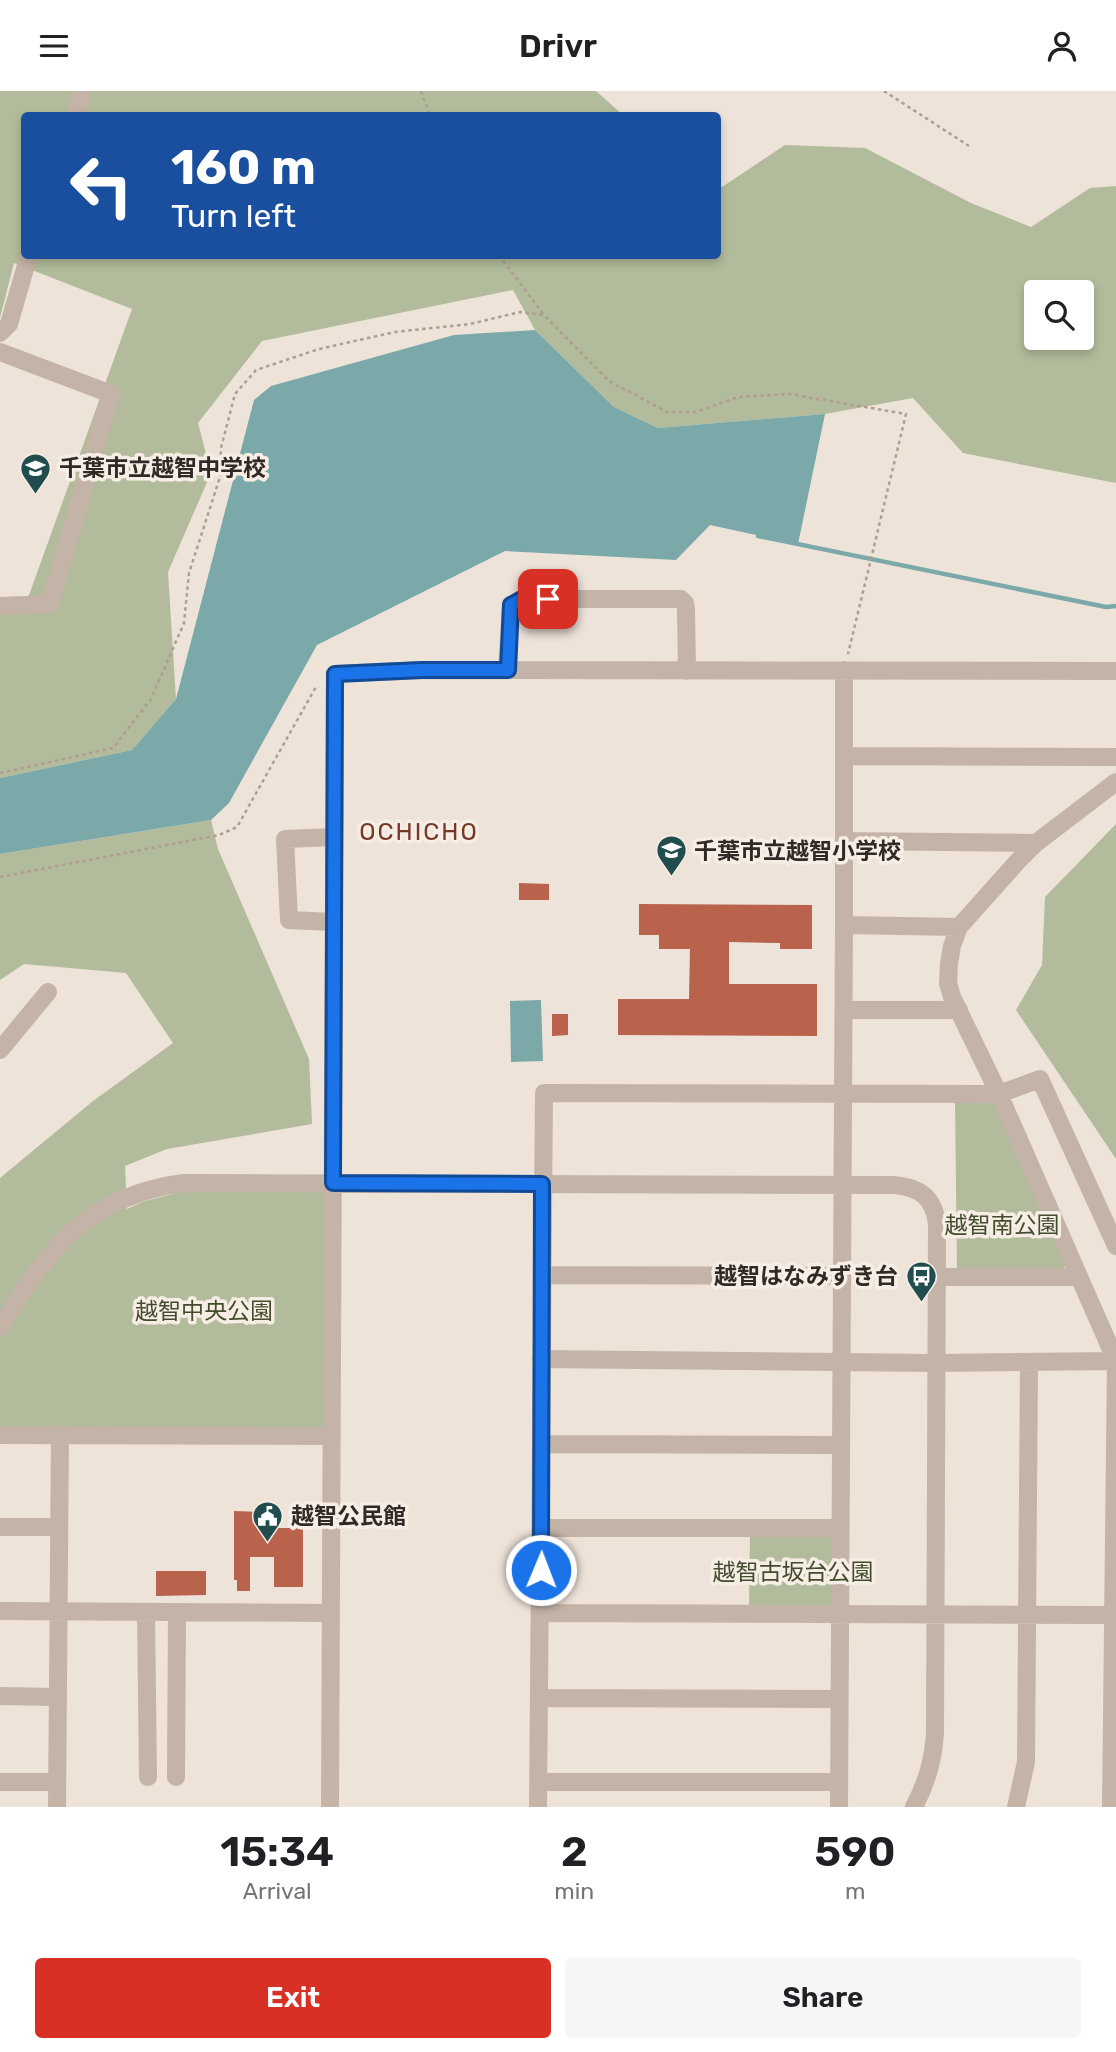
<!DOCTYPE html>
<html lang="en">
<head>
<meta charset="utf-8">
<style>
	:root { --surface:#fff; --page:#f6f6f6; --text:#202124; --muted:#757577; --accent:#d93025 }
	body { margin:0; font-family:Rubik,"Noto Sans JP",sans-serif; background:var(--page); color:var(--text); height:100vh; display:flex; flex-direction:column; font-size:26px; white-space:nowrap }
	* { box-sizing:border-box; margin:0 }
	p { font-size:23px; color:var(--muted) }
	.icon { flex:none; width:38px; height:38px; fill:none; stroke:currentColor; stroke-width:2; stroke-linecap:round; stroke-linejoin:round }
	.map { position:relative; height:1716px; overflow:hidden }
	.side { display:flex; flex-direction:column; background:var(--surface); flex:1 }
	.side>* { flex:none }
	.guide { position:absolute; left:21px; top:21px; width:700px; height:147px; border-radius:7px; box-shadow:0 4px 10px #0003; background:#1a4fa0; color:#fff; overflow:hidden }
	.controls { position:absolute; left:1024px; top:189px; display:grid; gap:14px }
	.controls a { display:grid; place-items:center; width:70px; height:70px; border-radius:7px; background:var(--surface); box-shadow:0 4px 10px #0003; font-size:35px }
	.pin { position:absolute; display:grid; place-items:center; width:60px; height:60px; color:#fff; margin:-30px; border-radius:14px; box-shadow:0 4px 10px #0006 }
	.me { position:absolute; width:77px; margin:-38px; rotate:1deg; stroke-linejoin:round; filter:drop-shadow(0 0 5px #0008) }
	.turn { display:flex; align-items:center; gap:24px; height:147px; padding:0 35px; font-size:32px }
	.turn .icon { width:91px; height:91px; stroke-width:2.5 }
	.turn b { display:block; font-size:49px; line-height:60px }
	.eta { display:flex; justify-content:space-evenly; align-items:center; height:119px; text-align:center }
	.eta b { font-size:42px; font-weight:600; line-height:49px }
	.button { display:flex; gap:14px; margin-top:auto; padding:14px 35px }
	.button a { flex:1; height:80px; border-radius:7px; background:var(--accent); color:#fff; font-size:28px; font-weight:600; line-height:80px; text-align:center }
	.button a+a { background:var(--page); color:var(--text) }
	header { display:flex; justify-content:space-between; align-items:center; height:91px; padding:0 35px; background:var(--surface); font-size:32px; font-weight:600 }
	.map>svg:first-child { display:block }
	.green { fill:#b2bb9b; fill-rule:evenodd }
	.water { fill:#7ba8a8 }
	.lines { fill:none; stroke-linecap:round; stroke-linejoin:round }
	.stream { stroke:#7ba8a8; stroke-width:4.5 }
	.building { fill:#b9624c }
	.path { stroke:#b09d91; stroke-width:2.5; stroke-dasharray:3.5 3.5; stroke-linecap:butt }
	.minor { stroke:#c4b3a7; stroke-width:18 }
	.route-casing { stroke:#114b97; stroke-width:18 }
	.route { stroke:#1a73e8; stroke-width:12 }
	.labels { text-anchor:middle; dominant-baseline:central; stroke-width:7; stroke-linejoin:round; paint-order:stroke }
	.poi-label { font-size:23px; font-weight:bold; fill:#322926; stroke:#f6ede5; text-anchor:start }
	.park-label { font-size:23px; fill:#434d2d; stroke:#f6ede5 }
	.neighbourhood-label { font-size:24px; letter-spacing:2px; fill:#783828; stroke:#f6ede5 }
</style>
</head>
<body>
<header><svg class="icon" aria-label="menu" viewBox="0 0 24 24"><path d="M4 6h16M4 12h16M4 18h16"/></svg>Drivr<svg class="icon" aria-label="person" viewBox="0 0 24 24"><circle cx="12" cy="8" r="4"/><path d="M4 21q1-7 8-7t8 7"/></svg></header>
<div class="map">
<svg width="1116" height="1716" viewBox="0 0 1116 1716">
	<rect width="100%" height="100%" fill="#eee3d9"/>
	<path class="green" d="M0,0H596L623,24H24V164H718V95L722,96L785,54L865,57L971,112L1031,136L1090,97L1116,95V392L963,362L913,307L825,323L658,337L614,316L535,239L513,199L262,250L198,332L211,382L168,481L176,608L132,659L0,687V507H28L132,218L14,172L0,227ZM1036,201H1082V247H1036Z
		M211,729L218,758L309,968L312,1033L167,1058L125,1075L127,1118L142,1111L187,1099L328,1100L324,1341L0,1337V1087L93,1010L173,952L126,882L24,873L0,889V763Z
		M1116,733V1068L1016,919L1042,874L1045,806Z
		M955,1010H990L998,1015L1069,1172L1061,1179H957Z
		M750,1444L836,1446L837,1517L749,1516Z"/>
	<path class="water" d="M535,239L614,316L658,337L825,323L798,453L710,434L676,469L505,460L317,554L229,712L211,729L0,763V687L132,659L176,608L254,309L271,295L454,244Z
		M541,909L543,970L511,971L510,910Z"/>
	<g class="lines">
		<path class="stream" d="M759,441L758,445L1106,516L1116,515"/>
	</g>
	<path class="building" d="M519,792L549,793V809H519Z
		M639,813L812,814V858H780V852L729,851V893H817V945L618,944V908H689L690,858H659V844H639Z
		M552,923H568V944L552,945Z
		M234,1420L263,1421V1437H303V1496H274V1466H250V1500H237V1489H234Z
		M156,1480H206V1504L156,1505Z"/>
	<g class="lines">
		<path class="path" d="M421,0L430,24
			M884,0L969,55
			M499,164L544,224
			M0,682L113,657L151,608L184,532L189,482L220,386L221,357L235,303L256,279L319,258L395,241L470,233L520,221L544,224L609,290L667,321H696L738,306L789,303L906,323L848,563
			M0,786L219,744L237,736L317,594"/>
		<path class="minor" d="M75,24L83,0
			M0,242L9,233L29,164
			M0,261L111,303L50,513L0,515
			M507,579L511,514L522,508H681L685,512L686,519L687,580
			M844,665L1116,666
			M1116,691L1036,752L1017,771L959,836L952,855L949,873L948,892L952,906L999,1003L1116,1270
			M844,750L1036,752
			M334,831L289,829L285,748L334,746
			M844,834L959,836
			M844,919H959
			M0,959L48,901
			M542,1184L841,1185
			M936,1186H1078
			M0,1237C47,1159 87,1105 183,1092L894,1094C919,1096 934,1106 937,1133L935,1642C933,1670 927,1691 914,1716
			M541,1268L936,1272L1116,1270L1111,1716
			M0,1344L332,1345
			M541,1353L840,1354
			M0,1436H59
			M541,1437H840
			M0,1520L331,1522
			M146,1521L148,1686
			M540,1522L1116,1524
			M0,1605L57,1606
			M539,1607L839,1608
			M176,1686L177,1521
			M0,1691H57
			M538,1691H839
			M57,1716L60,1343
			M330,1716L335,583L422,579L1116,580
			M538,1716L544,1002L999,1003L1040,988L1116,1155
			M839,1716L844,834V579
			M1016,1716L1026,1671L1029,1271"/>
	</g>
	<g class="lines">
		<defs>
			<path id="route" d="M541,1479L542,1093L333,1092L335,583L422,579H508L511,514L522,508H548"/>
		</defs>
		<use href="#route" class="route-casing"/>
		<use href="#route" class="route"/>
	</g>
	<defs>
		<symbol id="school-pin" viewBox="-11 -11 22 30"><path d="M0 17L-7.5 6A9.5 9.5 0 1 1 7.5 6Z" fill="#214d4e" stroke="#f6ede5"/><path d="M0-5L7-2L0 1L-7-2ZM-4 1L0 2.5L4 1V4Q0 6-4 4Z" fill="#fff"/></symbol>
		<symbol id="bus-pin" viewBox="-11 -11 22 30"><path d="M0 17L-7.5 6A9.5 9.5 0 1 1 7.5 6Z" fill="#214d4e" stroke="#f6ede5"/><path d="M-5-6H5V4H4V6H2V4H-2V6H-4V4H-5ZM-3.5-4V0h7V-4ZM-3.5 1.2v1.5H-2V1.2ZM2 1.2v1.5H3.5V1.2Z" fill="#fff"/></symbol>
		<symbol id="civic-pin" viewBox="-11 -11 22 30"><path d="M0 17L-7.5 6A9.5 9.5 0 1 1 7.5 6Z" fill="#214d4e" stroke="#f6ede5"/><path d="M-.6-6.5H3V-4.5H.6V-3L4-1V1h2V6H-6V1h2V-1L-.6-3ZM-1.2 2.5V6h2.4V2.5Z" fill="#fff"/></symbol>
	</defs>
	<g fill-rule="evenodd">
		<use href="#school-pin" x="18" y="360" width="35" height="47"/>
		<use href="#school-pin" x="654" y="742" width="35" height="47"/>
		<use href="#bus-pin" x="904" y="1168" width="35" height="47"/>
		<use href="#civic-pin" x="250" y="1408" width="35" height="47"/>
	</g>
	<g class="labels">
		<g class="poi-label">
			<text x="59" y="377">千葉市立越智中学校</text>
			<text x="694" y="760">千葉市立越智小学校</text>
			<text x="898" y="1185" text-anchor="end">越智はなみずき台</text>
			<text x="291" y="1425">越智公民館</text>
		</g>
		<g class="park-label">
			<text x="1002" y="1134">越智南公園</text>
			<text x="204" y="1220">越智中央公園</text>
			<text x="793" y="1481">越智古坂台公園</text>
		</g>
		<g class="neighbourhood-label">
			<text x="419" y="741">OCHICHO</text>
		</g>
	</g>
</svg>
<div class="controls">
<a><svg class="icon" aria-label="search" viewBox="0 0 24 24"><circle cx="10" cy="10" r="6"/><path d="M15 15l6 6"/></svg></a>
</div>
<div class="pin" style="left:548px;top:508px;background:#d93025"><svg class="icon" aria-label="arrive" viewBox="0 0 24 24"><path d="M6 21V4h12l-3 4 3 4H6"/></svg></div>
<svg class="me" style="left:541px;top:1479px" viewBox="-20 -20 40 40"><circle r="17" fill="#1a73e8" stroke="#fff" stroke-width="3"/><path d="M0-11L8 9 0 5-8 9z" fill="#fff"/></svg>
<div class="guide">
<div class="turn"><svg class="icon" aria-label="left" viewBox="0 0 24 24"><path d="M17 20v-9H6M10 6l-5 5 5 5"/></svg><div><b>160 m</b>Turn left</div></div>
</div>
</div>
<section class="side">
<div class="eta">
<div><b>15:34</b><p>Arrival</p></div>
<div><b>2</b><p>min</p></div>
<div><b>590</b><p>m</p></div>
</div>
<div class="button"><a>Exit</a><a>Share</a></div>
</section>
</body>
</html>
